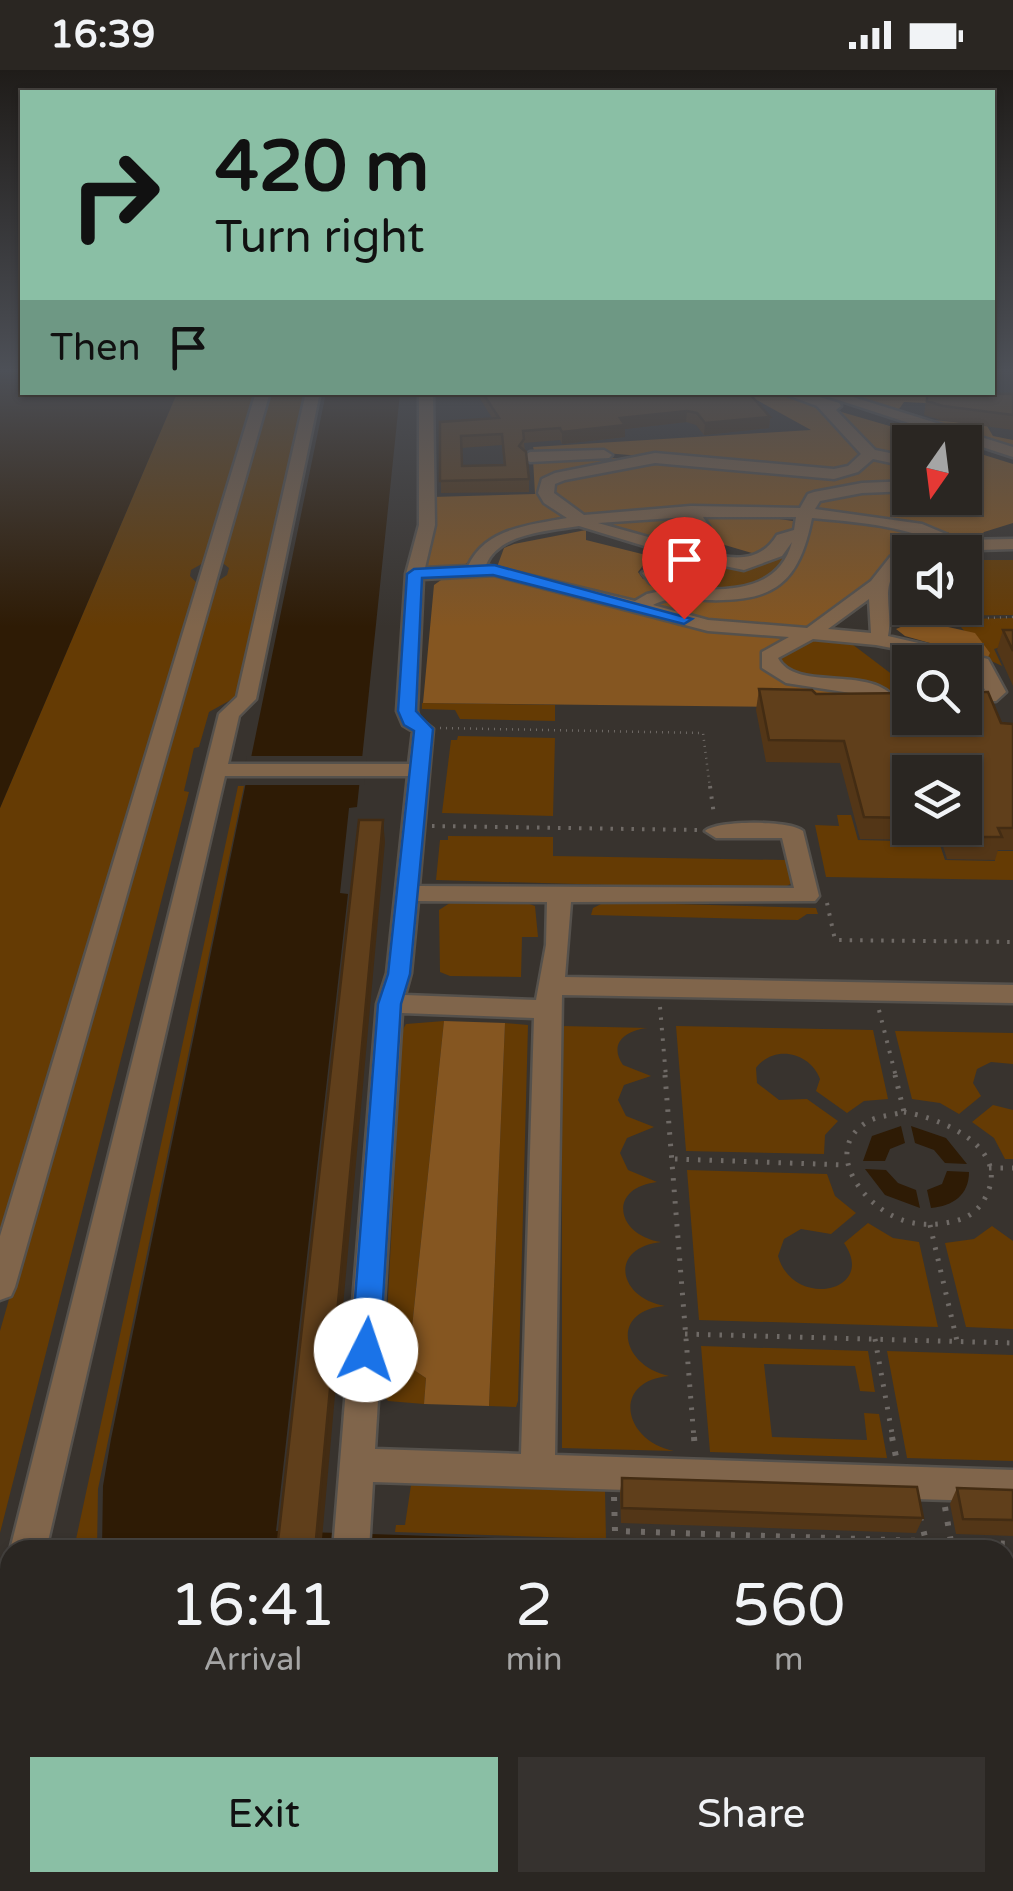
<!DOCTYPE html>
<html lang="en">
<head>
<meta charset="utf-8">
<style>
	:root { --surface:#2a2622; --page:#36322f; --text:#f1f3f6; --muted:#a5a5a5; --line:#464340; --accent:#8abfa5 }
	body { margin:0; font-family:"Varela Round",sans-serif; background:var(--page); color:var(--text); height:100vh; display:flex; flex-direction:column; font-size:38px; white-space:nowrap }
	* { box-sizing:border-box; margin:0 }
	p { font-size:32px; color:var(--muted) }
	.icon { flex:none; width:55px; height:55px; fill:none; stroke:currentColor; stroke-width:2; stroke-linecap:round; stroke-linejoin:round }
	.map { position:relative; flex:1; overflow:hidden }
	.panel { position:absolute; left:0px; top:1470px; width:1015px; height:352px; display:flex; flex-direction:column; background:var(--surface); border-radius:30px 30px 0 0; box-shadow:0 2px 8px #0004,0 0 0 2px var(--line) }
	.panel>* { flex:none }
	.banner { position:absolute; left:20px; top:20px; width:975px; height:305px; border-radius:0px; box-shadow:0 2px 8px #0004,0 0 0 2px var(--line); background:#8abfa5; color:#111; overflow:hidden }
	.needle { width:65px; rotate:194deg }
	.tools { position:absolute; left:892px; top:355px; display:grid; gap:20px }
	.tools a { display:grid; place-items:center; width:90px; height:90px; border-radius:0px; background:var(--surface); box-shadow:0 2px 8px #0004,0 0 0 2px var(--line); font-size:50px }
	.pin { position:absolute; display:grid; place-items:center; width:85px; height:85px; color:#fff; margin:-102px -42px; border-radius:50% 50% 50% 0; rotate:-45deg; box-shadow:0 0 10px #0007 }
	.pin .icon { rotate:45deg }
	.me { position:absolute; width:110px; margin:-55px; rotate:4deg; stroke-linejoin:round; filter:drop-shadow(0 0 8px #0008) }
	.turn { display:flex; align-items:center; gap:35px; height:210px; padding:0 30px; font-size:45px }
	.turn .icon { width:130px; height:130px; stroke-width:2.5 }
	.turn b { display:block; font-size:70px; line-height:85px }
	.then { display:flex; align-items:center; height:95px; padding:0 30px; background:#0003; gap:20px; font-size:38px }
	.eta { display:flex; justify-content:space-evenly; align-items:center; height:170px; text-align:center }
	.eta b { font-size:60px; font-weight:600; line-height:70px }
	.action { display:flex; gap:20px; margin-top:auto; padding:20px 30px }
	.action a { flex:1; height:115px; border-radius:0px; background:var(--accent); color:#111; font-size:40px; font-weight:600; line-height:115px; text-align:center }
	.action a+a { background:var(--page); color:var(--text) }
	.status { display:flex; justify-content:space-between; align-items:center; height:70px; padding:0 50px; background:var(--surface); direction:ltr }
	.status svg { height:28px; fill:currentColor }
	.map>svg:first-child { display:block }
	.green { fill:#653b04 }
	.forest { fill:#855621 }
	.water { fill:#2e1b05 }
	.pier { fill:#38332e }
	.lines { fill:none; stroke-linecap:round; stroke-linejoin:round }
	.minor-casing { stroke:#55514c; stroke-width:5 }
	.path-far3 { stroke:#6f6a66; stroke-width:2.5; stroke-dasharray:1 5; stroke-linecap:butt }
	.path-far2 { stroke:#6f6a66; stroke-width:4; stroke-dasharray:2.5 8; stroke-linecap:butt }
	.path-far1 { stroke:#6f6a66; stroke-width:5; stroke-dasharray:2.5 9; stroke-linecap:butt }
	.path { stroke:#6f6a66; stroke-width:6; stroke-dasharray:4 11; stroke-linecap:butt }
	.minor { fill:#80654b; fill-rule:evenodd }
	.wall { fill:#533617; fill-rule:evenodd }
	.shaded-wall { fill:#432c13 }
	.building { fill:#603f1b; stroke:#432c13; stroke-width:2.5; fill-rule:evenodd }
	.route { fill:#1a73e8; stroke:#114b97; stroke-width:2.5 }
</style>
</head>
<body>
<div class="status"><b>16:39</b><svg viewBox="0 0 49 12"><path d="M0 12V9h3v3zM5 12V6h3v6zM10 12V3h3v9zM15 12V0h3v12zM26 1h20v11H26zM47 4h2v5h-2z"/></svg></div>
<div class="map">
<svg width="1013" height="1821" viewBox="0 0 1013 1821">
	<rect width="100%" height="100%" fill="#38332e"/>
	<path class="green" d="M177,323H258L205,492L191,500L190,506L199,515L0,1178V738Z
		M268,323H308L236,627L209,642L199,677L194,678L184,721L189,722L0,1463V1261L212,515L227,505L229,498L219,490Z
		M796,466L798,481L760,516L712,520L657,508L656,501L686,487L737,497Z
		M965,490H1013V545L920,546L918,538H965Z
		M1013,548V573L994,579L1002,596L987,589L961,557L917,550Z
		M811,568L848,571L910,618V623L792,605L776,587Z
		M422,633L555,635V651L460,649L455,640L422,639Z
		M458,666L555,668L553,746L442,743L451,670H457Z
		M238,716H244L98,1419L97,1480L75,1474Z
		M837,745H851L858,770L939,772L945,790L995,791L993,781H1013V810L826,807L815,755L839,756Z
		M448,766L553,767V786L785,790L790,794L792,813L780,820L436,810L440,770H448Z
		M453,831H521L535,836L538,867H522L521,907L450,906L440,902L439,840Z
		M605,832L816,838L818,844H807L798,850L591,845L593,838Z
		M444,951L408,1296L426,1308L424,1334L388,1331L383,1324L402,961L406,954Z
		M505,953L528,955L518,1331L516,1337L489,1336Z
		M562,956L648,958C626,960 608,973 623,995L651,1006L624,1015L618,1030L626,1046L654,1057L627,1068L620,1083L628,1100L657,1112C607,1118 616,1165 661,1172C608,1178 618,1228 665,1236C609,1241 621,1296 669,1306C611,1311 623,1371 674,1381L562,1378Z
		M676,956L873,960L888,1029L864,1031L847,1043L816,1021L820,1009C810,982 774,974 756,998L757,1013L779,1030L807,1029L838,1051L825,1065L824,1084L686,1081Z
		M895,961L1013,963V994L991,992L977,999L973,1013L981,1026L959,1044L940,1033L912,1029Z
		M993,1035L1013,1040V1089H1005L994,1068L972,1052Z
		M687,1100L827,1104L835,1126L856,1143L831,1164L801,1159L784,1169L778,1186C793,1240 878,1222 844,1173L868,1153L893,1168L919,1172L938,1257L699,1250Z
		M992,1156L1013,1171V1259L966,1257L945,1173L974,1169Z
		M701,1276L868,1281L875,1322L860,1321L855,1296L764,1294L772,1367L867,1370L864,1343L879,1344L887,1388L710,1382Z
		M887,1281L1013,1285V1391L907,1388Z
		M411,1415L605,1421L606,1469L395,1462L396,1455H405Z"/>
	<path class="forest" d="M779,322L821,336L863,382L859,392L839,402L605,383L535,384L533,377L811,360L744,323Z
		M840,322H904L982,330L987,333V356L993,366L1013,370V380L922,349L966,353V335L904,332L897,342Z
		M831,339L945,372H910V390L871,382Z
		M965,379L1013,394V453L984,462L977,470L922,456L809,443L813,431L829,424L910,418V428H965Z
		M621,388L546,411L570,448L509,465L461,497H424L432,427L535,424L533,389Z
		M870,388L910,394V414L817,424L801,443L584,446L563,438L549,418L552,413L640,391L835,406Z
		M754,445L799,452L796,462L762,486L718,473L703,474L699,446Z
		M808,447L889,454L944,472L892,487L877,500L870,516L807,559L709,553L647,533L670,527L730,528L798,492L805,475Z
		M663,448L696,451L695,475L679,471L655,474L587,451Z
		M586,460V470L646,485L647,490L638,502L643,509L674,514L635,533L497,497L504,478L514,474Z
		M485,506H504L699,556L800,564L767,580L764,594C780,617 843,618 870,621L787,637L423,633L434,515L441,510Z
		M917,550L975,563L990,583L987,589L905,566L896,559Z
		M444,951L505,953L489,1336L424,1334L426,1308L408,1296Z"/>
	<path class="water" d="M0,302H22V322L177,323L0,738Z
		M326,323H400L357,737L349,738L340,823L348,824L276,1461L876,1480H102L103,1416L111,1369Z
		M901,1056L905,1073L890,1079L885,1091H863L872,1066Z
		M911,1056L946,1068L967,1094L945,1093L934,1080L915,1073Z
		M865,1099L886,1100L898,1113L916,1120L920,1138L885,1125Z
		M947,1101L969,1102C969,1125 953,1136 931,1138L927,1120L942,1114Z
		M1005,1484H1013V1716H1005Z"/>
	<path class="pier" d="M247,686H367L364,715H241Z"/>
	<g class="lines">
		<defs>
			<path id="minor" d="M256,322H270L15,1217L11,1226L0,1230V1166Z
				M306,322H320L256,629L239,646L228,694H409L413,661L403,655L397,641L406,504L419,455V322H433L435,455L425,498L468,496C485,458 530,455 567,448L544,433L538,423L542,409L555,403L655,383L834,399L848,396L861,384L817,336L779,322H803L839,333L841,336L836,340L875,380L910,387V397L873,389L858,402L834,409L655,393L565,410L555,414L554,423L584,445L691,436L800,438L808,424L814,422L862,413L910,411V421L862,423L820,431L815,439L922,454L960,470L1013,469V479L910,482V491C875,508 894,537 888,566L988,589L1006,622L996,631H965V619L985,620L973,597L965,592L876,575L813,569L778,588C795,621 862,597 891,624L884,640L852,641V633L869,630L870,626L786,613L762,598V582L789,567L708,561L494,505L423,509L417,641L419,648L433,659L419,816L794,818L782,768H716L705,761C717,750 791,750 803,761L819,826L815,831L571,832L565,907L1013,915V933L562,925L555,1385L1013,1400V1432L373,1412L369,1480H333L377,934L387,903L408,706H225L46,1480H10L219,644L237,627ZM687,447L694,469L684,477L598,453ZM703,447H796L794,460L777,465C759,495 729,489 699,481L710,470L709,456ZM812,448C856,452 899,455 939,473L906,478L890,487L871,511L807,558L708,550L653,535C669,526 689,529 707,530C775,532 799,513 812,448ZM579,456L674,485L642,503L650,513L675,518L647,524L635,531L486,495C499,463 548,461 579,456ZM792,472C780,518 735,521 695,519L694,512L661,504L690,489L744,500L782,486ZM869,529L871,563L828,559ZM418,831L547,832L546,875L536,930L405,925L411,903ZM402,943L534,948L521,1384L375,1379Z
				M814,322H837L1013,377V387Z
				M604,380L612,385L609,388L530,392L522,387L530,382Z
				M10,1534V1609L0,1613V1539Z
				M0,1768L10,1772V1812H45L48,1821H6L0,1811Z
				M565,1812H727L731,1821H569Z"/>
		</defs>
		<use href="#minor" class="minor-casing"/>
		<path class="path-far3" d="M910,510L905,524L910,549
			M898,552L1013,547
			M440,658L703,663L710,718"/>
		<path class="path-far2" d="M710,716L714,745
			M432,756L698,760
			M827,833L835,870L1013,872
			M660,937L666,1007
			M879,940L896,1007"/>
		<path class="path-far1" d="M665,1005L694,1369
			M895,1005L904,1042
			M904,1042C941,1048 1013,1078 985,1128C979,1140 968,1148 955,1151C935,1156 914,1156 895,1147C860,1131 823,1079 867,1052C877,1046 893,1045 904,1042Z
			M675,1089L845,1095
			M989,1098H1013
			M930,1155L957,1271
			M685,1264L1013,1273
			M875,1269L893,1369"/>
		<path class="path" d="M694,1367L695,1381
			M892,1367L896,1387
			M614,1427L615,1461L1013,1474
			M945,1437L951,1472
			M920,1447L926,1471"/>
		<use href="#minor" class="minor"/>
	</g>
	<path class="wall" d="M476,322H748L770,347L769,358L704,365L696,355L686,352L625,359V367L562,374L560,370L524,373L529,409V422L441,423L440,352L492,348ZM502,375L504,395L462,396L461,378Z
		M927,322L1013,324V360L940,350L924,345Z
		M1003,560H1013V616L997,580Z
		M759,619L816,624L1001,653L1013,654V780H998L995,790L947,789L941,770L860,769L840,693L766,692L756,640ZM910,702L965,758H910Z
		M622,1408L923,1448L916,1463L621,1453L620,1423Z
		M957,1418L1013,1420V1466L956,1464L950,1434Z"/>
	<path class="shaded-wall" d="M687,341L686,352L625,359V367L562,374V362L620,348Z
		M770,347L769,358L704,365L705,353Z
		M383,750L385,772L321,1480H315Z
		M297,1812H304L303,1821H297Z"/>
	<path class="building" d="M482,322H748L770,347L705,353L697,343L687,341L620,348L625,355L562,362L560,358L523,361L524,369L519,376L526,382L529,409L440,411V352L499,348ZM502,364L505,395L462,396L461,366Z
		M927,322L1013,324V345L943,336L927,331Z
		M1003,560H1013V581Z
		M759,619L812,620L816,624L910,623V648H965V622H988L1001,653L1013,654V758H998L1002,767H953L950,758H965V702H910V748L864,747L844,671L769,670Z
		M359,750H383L315,1480H277Z
		M622,1408L917,1417L923,1448L622,1438Z
		M957,1418L1013,1420V1450L963,1449Z
		M240,1812H297V1821H239Z"/>
	<linearGradient id="sky" x2="0" y2="1"><stop stop-color="#1f1c19"/><stop offset="0.54" stop-color="#4d5057"/><stop offset="1" stop-color="#4d5057" stop-opacity="0"/></linearGradient>
	<rect width="1013" height="557" fill="url(#sky)"/>
	<path class="route" d="M494,495L692,549L684,554L493,505L422,508L416,641L433,659L410,904L401,934L380,1280L376,1289L366,1293L355,1289L351,1280L378,934L388,904L414,661L404,655L398,641L407,504L414,499Z"/>
</svg>
<div class="tools">
<a><svg class="needle" viewBox="-14 -14 28 28"><path d="M0-13l5 13h-10z" fill="#e53935"/><path d="M0 13l5-13h-10z" fill="#a5a5a5"/></svg></a>
<a><svg class="icon" aria-label="sound" viewBox="0 0 24 24"><path d="M4 9h4l5-4v14l-5-4H4zM17 9q2 3 0 6"/></svg></a>
<a><svg class="icon" aria-label="search" viewBox="0 0 24 24"><circle cx="10" cy="10" r="6"/><path d="M15 15l6 6"/></svg></a>
<a><svg class="icon" aria-label="layers" viewBox="0 0 24 24"><path d="M12 4l9 5-9 5-9-5zM3 14l9 5 9-5"/></svg></a>
</div>
<div class="pin" style="left:684px;top:549px;background:#d93025"><svg class="icon" aria-label="arrive" viewBox="0 0 24 24"><path d="M6 21V4h12l-3 4 3 4H6"/></svg></div>
<svg class="me" style="left:366px;top:1280px" viewBox="-20 -20 40 40"><circle r="19" fill="#fff"/><path d="M0-13L10 11 0 6-10 11z" fill="#1a73e8"/></svg>
<div class="banner">
<div class="turn"><svg class="icon" aria-label="right" viewBox="0 0 24 24"><path d="M7 20v-9h11M14 6l5 5-5 5"/></svg><div><b>420 m</b>Turn right</div></div>
<div class="then">Then<svg class="icon" aria-label="arrive" viewBox="0 0 24 24"><path d="M6 21V4h12l-3 4 3 4H6"/></svg></div>
</div>
<section class="panel">
<div class="eta">
<div><b>16:41</b><p>Arrival</p></div>
<div><b>2</b><p>min</p></div>
<div><b>560</b><p>m</p></div>
</div>
<div class="action"><a>Exit</a><a>Share</a></div>
</section>
</div>
</body>
</html>
